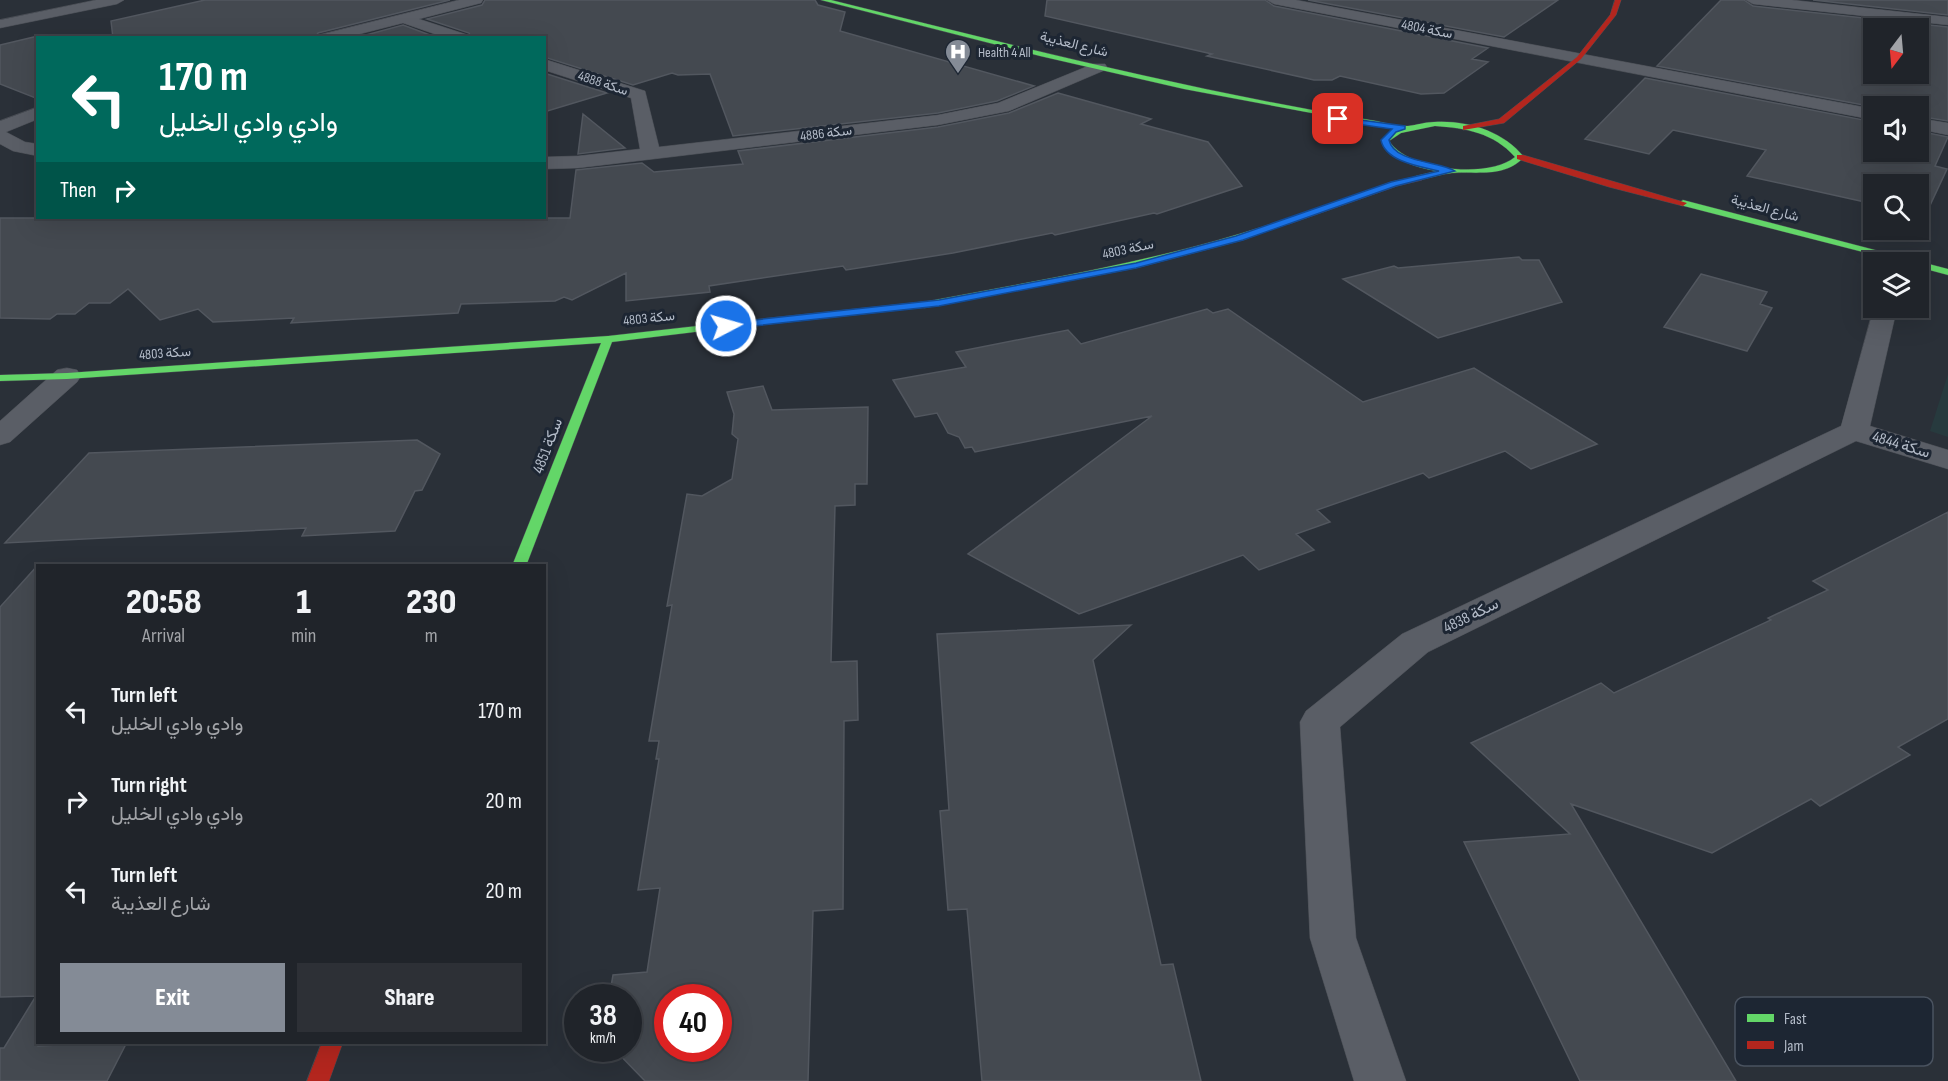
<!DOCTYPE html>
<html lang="en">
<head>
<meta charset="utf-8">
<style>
	:root { --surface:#20242a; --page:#2d3036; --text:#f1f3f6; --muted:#a2a4a8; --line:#3d4147; --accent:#848b96 }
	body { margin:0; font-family:"Sofia Sans Condensed",Vazirmatn,sans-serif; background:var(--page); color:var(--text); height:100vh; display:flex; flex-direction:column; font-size:22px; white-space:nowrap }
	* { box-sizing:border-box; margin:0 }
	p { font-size:20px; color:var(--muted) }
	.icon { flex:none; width:33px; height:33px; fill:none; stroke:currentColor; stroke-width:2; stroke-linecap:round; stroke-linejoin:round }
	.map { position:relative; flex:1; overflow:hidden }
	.drawer { position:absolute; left:36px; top:564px; width:510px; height:480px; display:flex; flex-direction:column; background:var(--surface); border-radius:0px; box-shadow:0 6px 24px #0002,0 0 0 2px var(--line) }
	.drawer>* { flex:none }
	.guide { position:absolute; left:36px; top:36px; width:510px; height:183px; border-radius:0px; box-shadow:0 6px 24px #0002,0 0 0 2px var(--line); background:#00695c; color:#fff; overflow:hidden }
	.needle { width:39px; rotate:196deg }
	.tools { position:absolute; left:1863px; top:18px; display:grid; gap:12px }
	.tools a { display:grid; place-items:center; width:66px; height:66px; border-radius:0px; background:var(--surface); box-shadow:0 6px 24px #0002,0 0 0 2px var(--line); font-size:30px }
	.speed { position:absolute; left:564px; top:984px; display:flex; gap:12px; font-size:30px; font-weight:700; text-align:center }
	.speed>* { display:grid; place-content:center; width:78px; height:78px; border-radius:50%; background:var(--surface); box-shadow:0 6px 24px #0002,0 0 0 2px var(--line); line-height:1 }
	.speed small { font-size:15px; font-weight:400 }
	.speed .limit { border:9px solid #d22; background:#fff; color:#111 }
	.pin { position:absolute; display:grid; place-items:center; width:51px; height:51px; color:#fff; margin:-26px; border-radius:12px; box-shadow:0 3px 9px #0006 }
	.me { position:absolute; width:66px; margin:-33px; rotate:84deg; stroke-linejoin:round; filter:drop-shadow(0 0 4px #0008) }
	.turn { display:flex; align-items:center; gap:21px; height:126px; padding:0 24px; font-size:27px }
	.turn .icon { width:78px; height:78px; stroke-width:2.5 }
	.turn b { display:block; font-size:42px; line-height:51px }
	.then { display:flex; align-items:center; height:57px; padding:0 24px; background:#0003; gap:12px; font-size:22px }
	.eta { display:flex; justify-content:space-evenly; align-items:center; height:102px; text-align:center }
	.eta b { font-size:36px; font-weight:800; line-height:42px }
	.button { display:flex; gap:12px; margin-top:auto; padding:12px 24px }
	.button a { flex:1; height:69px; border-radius:0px; background:var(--accent); color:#fff; font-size:24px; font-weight:800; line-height:69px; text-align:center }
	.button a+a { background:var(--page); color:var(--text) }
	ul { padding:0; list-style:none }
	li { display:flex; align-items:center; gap:18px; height:90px; padding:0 24px }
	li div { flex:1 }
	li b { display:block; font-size:22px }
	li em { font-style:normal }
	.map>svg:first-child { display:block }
	.green { fill:#273a3e }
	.building { fill:#444950; stroke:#52575f; stroke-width:1.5; fill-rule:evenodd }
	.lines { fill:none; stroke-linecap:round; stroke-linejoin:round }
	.street-casing { stroke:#484c53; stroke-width:1 }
	.fast-casing { stroke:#484c53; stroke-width:1 }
	.jam-casing { stroke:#484c53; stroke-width:1 }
	.street { fill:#5a5e66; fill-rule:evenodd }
	.fast { fill:#63d668; fill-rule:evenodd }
	.jam { fill:#b3261e; fill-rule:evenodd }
	.route { fill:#1a73e8; stroke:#114b97; stroke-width:1.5 }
	.labels { text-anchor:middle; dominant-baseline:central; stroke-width:6; stroke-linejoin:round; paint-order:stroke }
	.far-street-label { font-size:14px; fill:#b4bcc9; stroke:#1d2633 }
	.far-poi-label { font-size:14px; fill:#b4bcc9; stroke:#1d2633; text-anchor:start }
	.street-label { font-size:16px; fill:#b4bcc9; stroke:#1d2633 }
	.key { fill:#1d2633; stroke:#4a5360; stroke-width:1.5 }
	.key-label { font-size:16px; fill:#b4bcc9 }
</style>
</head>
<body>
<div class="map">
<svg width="1948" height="1081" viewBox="0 0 1948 1081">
	<rect width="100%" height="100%" fill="#2a3038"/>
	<path class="green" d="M1948,374V437L1930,431Z"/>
	<path class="building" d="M205,0H450L318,33L315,38H113L111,21Z
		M485,0H815L818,5L845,12L840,31L1034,86L997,101L938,113L733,136L710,74L678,75L672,73L633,85L544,57V38H472L469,33L427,19L482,5Z
		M1047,0H1265L1274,6L1488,48L1472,59L1488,62L1444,93L1421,94L1340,76L1332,80H1314L1207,56L1212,54L1045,16Z
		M1308,0H1558L1504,37Z
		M1721,0H1744L1753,6L1948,27V121L1918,116V106L1874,107L1657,66ZM1874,28H1918V74H1874Z
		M1813,0H1948V15Z
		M403,25L438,38H355Z
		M38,36V99L0,84V45Z
		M544,73L607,93L544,112Z
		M1645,78L1874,122V152H1918V131L1948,137L1935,166L1947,169L1925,216L1918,214V184H1874V204L1747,176L1766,150L1673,130L1649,154L1585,139Z
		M1058,93L1151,119L1141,124L1208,142L1242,186L1157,214L1154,213L1055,235L1052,233L953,253L846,270L843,266L709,286L710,292L626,301V273L572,300L564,297L555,301L461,304L458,313L291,323L294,318L213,322L198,309L160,320L128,289L110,303H89L75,314H57L50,319L0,318V218H570L576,170L642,163L654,172L743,164L738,151L938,127L1009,113Z
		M583,114L625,148L578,154Z
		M1519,257L1522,260H1539L1562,302L1438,338L1343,279L1394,266L1398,268Z
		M1701,274L1767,292L1760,304L1772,308L1747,351L1664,327Z
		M1207,309L1213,313L1228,309L1363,402L1474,368L1597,444L1531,469L1505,451L1429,478L1423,473L1317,510L1330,522L1296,534L1314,550L1259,570L1243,555L1079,614L968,554L1152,416L975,452L972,447L965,448L959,437L948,433L937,413L915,417L893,380L966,367L956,352L1068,330L1081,344Z
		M763,386L772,410L868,407L867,484H855V505L835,506L831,662L857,661L858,720L844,721L843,909L813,911L808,1081H645L613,1048H628V998H609L613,975L647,972L660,888L638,890L659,759H656L659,741H649L672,605L667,606L687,494L702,496L732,479L738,439L732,434L734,414L727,392ZM668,998H718V1048H668Z
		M417,440L440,454L422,490L415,491L395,531L302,536L306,528L5,543L89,453Z
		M1948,512V719L1898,747L1910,755L1820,806L1811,799L1712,853L1571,804L1736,1081H1580L1464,842L1570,834L1471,743L1601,683L1614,693L1771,620L1768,618L1828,590L1813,581Z
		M38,565V1046L127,1042L107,1081H0V1048H4L36,996L0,997V607Z
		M1131,625L1093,660L1161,965L1173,964L1201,1081H982L967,909L948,910L940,811L949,810L937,634Z"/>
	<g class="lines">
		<defs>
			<path id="street" d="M96,0H124L117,4L0,28V20Z
				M459,0H483L481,3L419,19L468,35L470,38H446L403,23L344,38H317L319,35Z
				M1267,0H1296L1874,109V120L1274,4Z
				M1746,0H1792L1948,17V25L1753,4Z
				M544,59L645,91L659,147L938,115L998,103L1093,64H1105L1107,67L1105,70L1009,111L938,125L578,168L544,169V157L578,156L640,149L631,98L544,70Z
				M38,107V119L6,132L25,142L38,144V156L13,151L0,144V121Z
				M1918,118L1948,123V135L1918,129Z
				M1874,307L1897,308L1870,426L1948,450V469L1856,441L1428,652L1340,727L1356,938L1406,1081H1354L1310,938L1300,722L1306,711L1402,634L1841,426Z
				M67,368L77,370L81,376L77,382L10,442L0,445V421L57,370Z"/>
			<path id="fast" d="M821,0H831C1012,45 1192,91 1376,121C1386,123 1399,127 1408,126C1417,125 1425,122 1434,122C1467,120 1503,131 1524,157C1505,178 1477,171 1452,173C1441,174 1430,178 1419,180H1416V176L1437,171C1414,167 1394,161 1381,140L1397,129L1184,89L1040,56ZM1435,126C1466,128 1494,133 1515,157C1489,179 1408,171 1389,141L1401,133Z
				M1683,200L1948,269V275L1918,267V262H1902L1680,205L1679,203Z
				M1283,220L1290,222L1243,240L1136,268L924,308L919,305L924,302C1045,279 1166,260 1283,220Z
				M724,323L728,324V328L612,342L526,566H512L601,343L67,379L0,381V375L67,373L608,336Z"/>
			<path id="jam" d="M1615,0H1621L1616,15L1581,59L1504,123L1463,130V126L1499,119L1577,57L1610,15Z
				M1517,155H1523L1687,203L1683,206L1609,187L1517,159Z
				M1419,176H1422V180L1397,186L1289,224L1282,222L1391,182Z
				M924,302L929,305L928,307L724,329L719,326L724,323Z
				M322,1042H343L329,1081H307Z"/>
		</defs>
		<use href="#street" class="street-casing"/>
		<use href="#fast" class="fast-casing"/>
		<use href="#jam" class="jam-casing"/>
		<use href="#street" class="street"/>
		<use href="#fast" class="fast"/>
		<use href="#jam" class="jam"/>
	</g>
	<path class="route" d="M1338,117L1405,126V129L1396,132L1389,140C1394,163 1440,161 1455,171L1396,186L1243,240L1136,268L939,306L726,329L721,326L726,323L939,300L1136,263L1236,236L1391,182L1439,171C1422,167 1385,162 1381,140L1392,129L1335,121L1334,119Z"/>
	<defs>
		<symbol id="hospital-pin" viewBox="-11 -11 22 30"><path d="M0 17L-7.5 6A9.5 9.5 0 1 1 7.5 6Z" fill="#848b96" stroke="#1d2633"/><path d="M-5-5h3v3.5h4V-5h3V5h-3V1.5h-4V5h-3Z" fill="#fff"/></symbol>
	</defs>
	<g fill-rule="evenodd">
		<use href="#hospital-pin" x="943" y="37" width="30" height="40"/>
	</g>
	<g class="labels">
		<g class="far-street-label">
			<text transform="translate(1427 29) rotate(11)">سكة 4804</text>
			<text transform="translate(1074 44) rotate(14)">شارع العذيبة</text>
			<text transform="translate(603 83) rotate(18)">سكة 4888</text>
			<text transform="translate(826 133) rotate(-7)">سكة 4886</text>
			<text transform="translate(1765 208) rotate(15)">شارع العذيبة</text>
			<text transform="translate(1128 249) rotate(-12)">سكة 4803</text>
			<text transform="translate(649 318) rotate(-6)">سكة 4803</text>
			<text transform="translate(165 353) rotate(-4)">سكة 4803</text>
		</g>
		<g class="far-poi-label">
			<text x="978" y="52">Health 4 All</text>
		</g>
		<g class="street-label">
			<text transform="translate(1901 445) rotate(17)">سكة 4844</text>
			<text transform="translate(548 446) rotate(-69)">سكة 4851</text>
			<text transform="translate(1471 616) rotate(-26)">سكة 4838</text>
		</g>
	</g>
	<rect x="1735" y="997" width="198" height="69" rx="9" class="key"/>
	<rect x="1747" y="1014" width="27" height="8" fill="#63d668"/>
	<rect x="1747" y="1041" width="27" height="8" fill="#b3261e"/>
	<g class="key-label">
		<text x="1784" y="1024">Fast</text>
		<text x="1784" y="1051">Jam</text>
	</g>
</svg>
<div class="tools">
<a><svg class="needle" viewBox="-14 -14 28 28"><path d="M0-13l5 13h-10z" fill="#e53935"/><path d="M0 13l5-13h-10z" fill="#a2a4a8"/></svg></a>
<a><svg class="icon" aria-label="sound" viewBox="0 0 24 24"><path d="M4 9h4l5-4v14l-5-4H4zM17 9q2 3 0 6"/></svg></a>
<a><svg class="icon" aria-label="search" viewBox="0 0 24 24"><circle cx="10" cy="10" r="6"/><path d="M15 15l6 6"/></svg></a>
<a><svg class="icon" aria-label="layers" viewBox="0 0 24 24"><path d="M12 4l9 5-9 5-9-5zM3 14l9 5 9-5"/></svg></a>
</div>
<div class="speed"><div>38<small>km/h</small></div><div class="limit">40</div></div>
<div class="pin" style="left:1338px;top:119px;background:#d93025"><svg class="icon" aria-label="arrive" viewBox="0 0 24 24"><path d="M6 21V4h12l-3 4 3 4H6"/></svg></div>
<svg class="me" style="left:726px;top:326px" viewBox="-20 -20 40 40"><circle r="17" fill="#1a73e8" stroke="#fff" stroke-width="3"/><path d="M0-11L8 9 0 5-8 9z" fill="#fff"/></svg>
<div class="guide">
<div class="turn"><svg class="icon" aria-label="left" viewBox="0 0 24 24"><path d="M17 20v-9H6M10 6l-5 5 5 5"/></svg><div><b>170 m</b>وادي وادي الخليل</div></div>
<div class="then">Then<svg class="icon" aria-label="right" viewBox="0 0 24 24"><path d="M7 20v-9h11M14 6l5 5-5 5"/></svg></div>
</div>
<section class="drawer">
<div class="eta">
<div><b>20:58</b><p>Arrival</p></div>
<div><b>1</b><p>min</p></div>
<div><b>230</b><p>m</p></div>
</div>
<ul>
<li><svg class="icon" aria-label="left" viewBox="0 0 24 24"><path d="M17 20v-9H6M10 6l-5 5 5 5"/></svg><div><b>Turn left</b><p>وادي وادي الخليل</p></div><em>170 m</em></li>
<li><svg class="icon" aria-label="right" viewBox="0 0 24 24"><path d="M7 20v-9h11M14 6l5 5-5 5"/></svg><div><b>Turn right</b><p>وادي وادي الخليل</p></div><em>20 m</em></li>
<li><svg class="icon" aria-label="left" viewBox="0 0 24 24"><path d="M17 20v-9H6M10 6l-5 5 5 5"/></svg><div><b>Turn left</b><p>شارع العذيبة</p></div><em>20 m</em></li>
</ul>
<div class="button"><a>Exit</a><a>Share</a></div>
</section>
</div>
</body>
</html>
